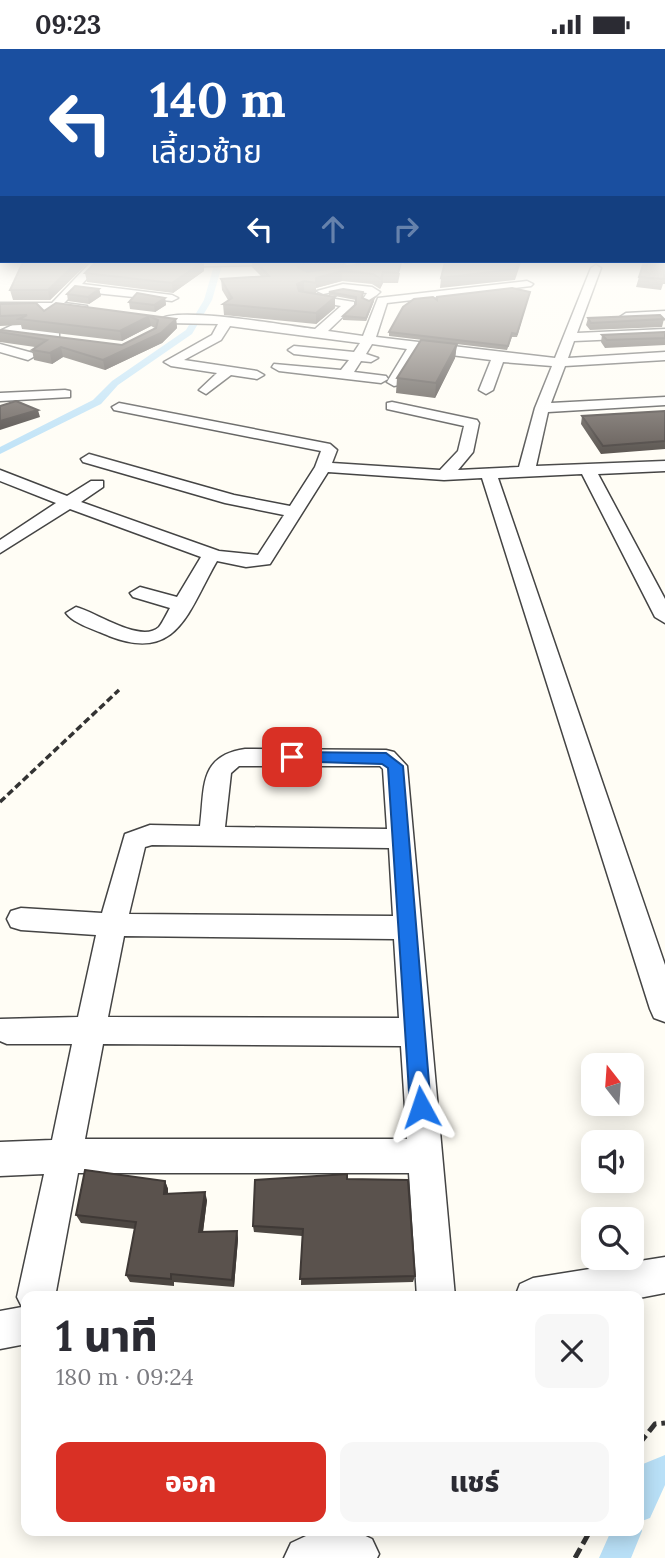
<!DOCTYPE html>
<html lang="th">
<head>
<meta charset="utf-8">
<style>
	:root { --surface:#fff; --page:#f7f7f7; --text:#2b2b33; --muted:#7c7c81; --accent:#d93025 }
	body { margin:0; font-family:Lora,"Noto Sans Thai",serif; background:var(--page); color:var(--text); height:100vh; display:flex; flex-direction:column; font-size:26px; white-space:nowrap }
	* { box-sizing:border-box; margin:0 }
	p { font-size:23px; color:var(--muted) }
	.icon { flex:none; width:38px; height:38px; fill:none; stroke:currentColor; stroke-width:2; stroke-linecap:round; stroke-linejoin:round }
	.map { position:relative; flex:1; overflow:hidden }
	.side { position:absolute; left:21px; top:1242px; width:623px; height:245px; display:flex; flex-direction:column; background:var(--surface); border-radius:14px; box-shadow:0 4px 18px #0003 }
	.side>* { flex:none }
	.hud { position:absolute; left:0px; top:0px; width:665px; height:214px; box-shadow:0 4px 18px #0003; background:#1a4fa0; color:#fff; overflow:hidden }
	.needle { width:46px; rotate:343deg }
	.tools { position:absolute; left:581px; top:1004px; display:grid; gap:14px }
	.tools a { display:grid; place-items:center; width:63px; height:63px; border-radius:14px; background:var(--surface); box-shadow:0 4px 18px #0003; font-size:35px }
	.pin { position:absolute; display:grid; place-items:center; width:60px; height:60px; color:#fff; margin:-30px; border-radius:14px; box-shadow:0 4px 10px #0006 }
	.me { position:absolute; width:77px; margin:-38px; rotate:355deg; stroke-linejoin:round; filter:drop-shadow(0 0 5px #0008) }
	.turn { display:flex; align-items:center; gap:24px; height:147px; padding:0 35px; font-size:32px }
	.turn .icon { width:91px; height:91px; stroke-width:2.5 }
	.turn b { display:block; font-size:49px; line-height:60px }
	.lanes { display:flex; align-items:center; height:66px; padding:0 35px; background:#0003; justify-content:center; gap:35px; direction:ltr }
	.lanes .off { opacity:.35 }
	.round { display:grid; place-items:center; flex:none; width:74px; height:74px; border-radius:14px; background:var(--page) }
	.summary { display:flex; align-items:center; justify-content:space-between; height:119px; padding:0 35px }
	h1 { font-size:42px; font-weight:800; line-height:52px }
	.button { display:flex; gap:14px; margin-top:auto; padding:14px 35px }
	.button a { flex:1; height:80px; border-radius:14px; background:var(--accent); color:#fff; font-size:28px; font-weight:800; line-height:80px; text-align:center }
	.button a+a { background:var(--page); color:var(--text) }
	.status { display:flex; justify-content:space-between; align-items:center; height:49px; padding:0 35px; background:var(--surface); direction:ltr }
	.status svg { height:19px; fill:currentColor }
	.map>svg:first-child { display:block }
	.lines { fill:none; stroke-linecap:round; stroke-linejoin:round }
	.canal { fill:#b9e0f7; fill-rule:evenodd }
	.minor-casing { stroke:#444; stroke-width:3 }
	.path-far1 { stroke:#333; stroke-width:3.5; stroke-dasharray:7 3.5; stroke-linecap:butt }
	.path { stroke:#333; stroke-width:5; stroke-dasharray:11 5; stroke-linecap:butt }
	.minor { fill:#fff; fill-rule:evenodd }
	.wall { fill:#4d4742 }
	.shaded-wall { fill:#3f3936 }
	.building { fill:#5a524d; stroke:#3f3936; stroke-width:2 }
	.route { fill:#1a73e8; stroke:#114b97; stroke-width:2 }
</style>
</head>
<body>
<div class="status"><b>09:23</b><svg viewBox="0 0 49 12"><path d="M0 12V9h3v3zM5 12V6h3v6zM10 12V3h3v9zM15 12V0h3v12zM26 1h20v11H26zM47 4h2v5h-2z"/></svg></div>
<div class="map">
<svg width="665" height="1509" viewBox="0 0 665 1509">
	<rect width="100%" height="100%" fill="#fffdf5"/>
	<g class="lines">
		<path class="canal" d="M215,213H223L212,251L192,285L118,336L101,355L0,405V398L93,351L112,332L186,281L204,251Z
			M665,1406V1436L650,1469L639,1473V1425L643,1415Z
			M639,1473L642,1482L631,1509H599L611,1482H639Z"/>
		<defs>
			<path id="minor" d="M91,213H102L82,235L172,246L178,249L172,252L76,242L64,254L87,257V263L58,261L28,278L59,283V289L17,283L0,291V282L44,261L0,262V254H52Z
				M170,213H266L261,216L166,218L165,216Z
				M344,213H355L361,220L324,228V224L348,218Z
				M596,216L601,219L577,284L665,280V288L574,292L568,309L665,303V311L565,317L551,354L665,348V356L548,363L536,417L665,412V422L598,425L665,550V574L655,568L582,425L498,429L665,916V973L654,969L650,960L482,429L444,431L328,423L270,515L246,518L217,512C188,562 178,614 109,587C96,581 74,575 66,564L76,558C96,563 141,595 159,578C163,573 167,564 170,559L133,548L130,544L140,538L177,548L201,508L70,460L0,504V491L56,454L0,432V421L67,447L91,432H103V438L81,453L219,502L258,506L284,466L225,454L83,413L81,410L89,405L234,446L290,457L315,418L321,402L114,361L112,358L119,354L330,395L337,401L332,414L440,421L458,402L464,377L387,360V354L392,353L477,371L479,374L473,403L458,421L519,418L535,359L552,317L503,313L493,341L486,345L479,341L491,311L419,302L399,336L394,337L387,333L407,300L372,295L366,305L378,309L371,313L361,312L354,323L386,327L388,330L381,334L279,322L272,318L274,315L341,321L349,311L294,305L288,301L294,297L354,303L360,294L230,277L221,291L184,311L257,322L264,326L257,330L231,326L206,345L199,341L217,324L171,317L164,313L212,286L218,275L167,274L161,270C178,257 288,277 315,280L341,257L301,250L299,248L305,245L354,253V257L328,282L363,287L378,249L527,232L533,235L531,237L387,254L376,288L555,309L591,219Z
				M343,235L372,238L380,243L369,253L363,250L367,244L343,241L323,245L317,242Z
				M665,262V270L626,272L620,268L626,264Z
				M0,295L33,304L35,307L28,311L0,303Z
				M65,341L70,342V348L0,352V344Z
				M245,700L386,701L394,703L407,717L455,1248H417L409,1124H78L55,1248H26V1295L0,1300V1262L22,1258L17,1248L44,1125L0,1127V1093L52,1091L72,995H7L0,992V970L78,968L96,886L21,881L11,878L7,870L11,862L21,859L102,864L125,785L150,776L200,777C205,739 198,707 245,700ZM239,717H380L383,720L387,780L225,778L231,724ZM152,796L389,799L393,867L129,865L145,798ZM124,887L394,890L399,969L108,968ZM103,995L401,997L407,1090H85Z
				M665,1208V1244L639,1249L515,1248L520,1235L533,1229Z
				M357,1483L372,1490L379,1505L377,1509H284L291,1494L306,1487Z"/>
		</defs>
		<use href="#minor" class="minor-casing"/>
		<path class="path-far1" d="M0,753L119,641"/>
		<path class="path" d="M639,1395L655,1375L665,1374
			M575,1509L590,1482"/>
		<use href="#minor" class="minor"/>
	</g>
	<path class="wall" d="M89,213L50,251H13L10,241Z
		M252,213H344V217L400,224L398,234H383L380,240L372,235L342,232L316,239V244L335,259L316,275L224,266L223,255L228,251L222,241L221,230L261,227L252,218Z
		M665,213V235H663L661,241L636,238L639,228Z
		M204,222L173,244L87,233L85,224Z
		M99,240L101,247L89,255L68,252L67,245Z
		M329,243L362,249L369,252L374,249V252L366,272L343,271V267L356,255V251L329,246Z
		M529,246L517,288H512L507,301L389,287V283L437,251Z
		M165,249L166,256L155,263L130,260L129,253Z
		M56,254L176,270L177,279L162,294L105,321L63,308L52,315L34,311L32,301L35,298L0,293V282L122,296L155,279L151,277L122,292L22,280L21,276L0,277V255L44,262Z
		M588,269L664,270L662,278L590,281L586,276Z
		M665,283V296L605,299L601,293L602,286Z
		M457,295L455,309L435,349L396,344L397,329Z
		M665,362V400L601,405L581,375L582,367Z
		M347,1130L415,1227L413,1233L301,1236L302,1187L254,1183L253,1177Z
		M165,1132L168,1140V1145L207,1151L203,1183L237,1182L238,1190L234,1238L174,1233V1237L130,1233L126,1226L135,1180L81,1174L76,1166Z"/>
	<path class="shaded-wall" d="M77,213H89L50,251L48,241Z
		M204,213V222L173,244L172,234Z
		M313,213H344V217L301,225L298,218L300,215Z
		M404,213H427L404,215Z
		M521,213L515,231L440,239L441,229Z
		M342,222V232L316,239V244V229Z
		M383,223V234L380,240L381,230Z
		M304,232V242L297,246V235Z
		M99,240L101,247L89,255L88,248Z
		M335,248V259L316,275V264Z
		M165,249L166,256L155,263L154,256Z
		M374,249V252L366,272V269Z
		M149,267L151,277L122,292L120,282Z
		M176,270L177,279L162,294L105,321L103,311Z
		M457,295L455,309L435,349L436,334Z
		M61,298L63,308L52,315L50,304Z
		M38,361L40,368L0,381V372Z
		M165,1132L168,1140L167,1154L164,1145Z
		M205,1143L207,1151L202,1190L199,1183Z
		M237,1182L238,1190L234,1238L232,1231Z"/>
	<path class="building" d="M23,213H77L48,241H10Z
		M96,213H203L172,234L85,224Z
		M256,213H313L300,215L298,218L307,223L375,213H399L401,214L398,224L383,223L381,230L373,225L342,222L316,229V234L304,232L297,235L299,242L335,248L316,264L223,255L232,249L221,230L269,227Z
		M445,213H519L516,220L441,229Z
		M644,213H665L664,230L639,228Z
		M75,237L99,240L88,248L67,245Z
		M512,239L530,243L517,285L512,284L508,297L389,283L403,258L414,250L433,248L437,251V248Z
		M343,240L363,243L362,249L369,252L374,249L366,269L343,267L356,255V248L329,243Z
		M137,244L165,249L154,256L129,253Z
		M36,254L44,262L56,254L176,270L161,284L103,311L61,298L50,304L32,301L47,291L0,283V282L2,281L122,296L156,279L158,271L149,267L120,282L19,270L27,266L0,267V255Z
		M660,266L664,270L591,274L588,269Z
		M665,283V289L607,291L602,286Z
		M421,291L457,295L436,334L397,329Z
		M16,352L38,361L0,372V357Z
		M665,362V392L603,397L582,367Z
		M85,1121L165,1132L164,1145L205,1143L199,1183L237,1182L232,1231L171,1225V1230L126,1226L136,1173L76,1166Z
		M347,1125V1130L408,1131L415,1227L300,1230L303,1180L253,1177L255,1131Z"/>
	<linearGradient id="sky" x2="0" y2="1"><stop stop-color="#95c6ee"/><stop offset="0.5" stop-color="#fffefa"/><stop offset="1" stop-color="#fffefa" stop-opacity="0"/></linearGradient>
	<rect width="665" height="424" fill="url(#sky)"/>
	<path class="route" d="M292,703L386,704L403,717L431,1058L428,1065L421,1068L413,1065L410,1058L388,719L382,715L286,712L284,708Z"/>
</svg>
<div class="tools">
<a><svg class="needle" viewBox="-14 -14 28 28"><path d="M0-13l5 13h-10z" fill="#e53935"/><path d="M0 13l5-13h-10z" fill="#7c7c81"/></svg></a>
<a><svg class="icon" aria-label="sound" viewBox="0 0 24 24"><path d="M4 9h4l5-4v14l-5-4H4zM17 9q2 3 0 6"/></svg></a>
<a><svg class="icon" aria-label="search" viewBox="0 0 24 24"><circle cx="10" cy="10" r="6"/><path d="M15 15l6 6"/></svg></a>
</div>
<div class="pin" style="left:292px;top:708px;background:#d93025"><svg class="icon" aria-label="arrive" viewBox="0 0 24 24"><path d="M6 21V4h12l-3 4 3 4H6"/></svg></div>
<svg class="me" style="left:421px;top:1058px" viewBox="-20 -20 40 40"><path d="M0-17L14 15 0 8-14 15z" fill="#1a73e8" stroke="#fff" stroke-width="4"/></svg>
<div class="hud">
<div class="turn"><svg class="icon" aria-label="left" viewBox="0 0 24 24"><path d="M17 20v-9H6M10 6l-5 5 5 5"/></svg><div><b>140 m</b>เลี้ยวซ้าย</div></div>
<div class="lanes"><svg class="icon" aria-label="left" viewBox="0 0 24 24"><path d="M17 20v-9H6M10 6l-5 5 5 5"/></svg><svg class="icon off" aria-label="ahead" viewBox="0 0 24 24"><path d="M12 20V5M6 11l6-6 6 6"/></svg><svg class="icon off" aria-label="right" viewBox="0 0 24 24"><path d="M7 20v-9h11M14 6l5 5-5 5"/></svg></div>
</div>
<section class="side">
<div class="summary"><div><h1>1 นาที</h1><p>180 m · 09:24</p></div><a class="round"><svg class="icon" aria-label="close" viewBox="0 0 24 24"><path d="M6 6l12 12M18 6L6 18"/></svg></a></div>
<div class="button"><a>ออก</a><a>แชร์</a></div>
</section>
</div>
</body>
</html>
